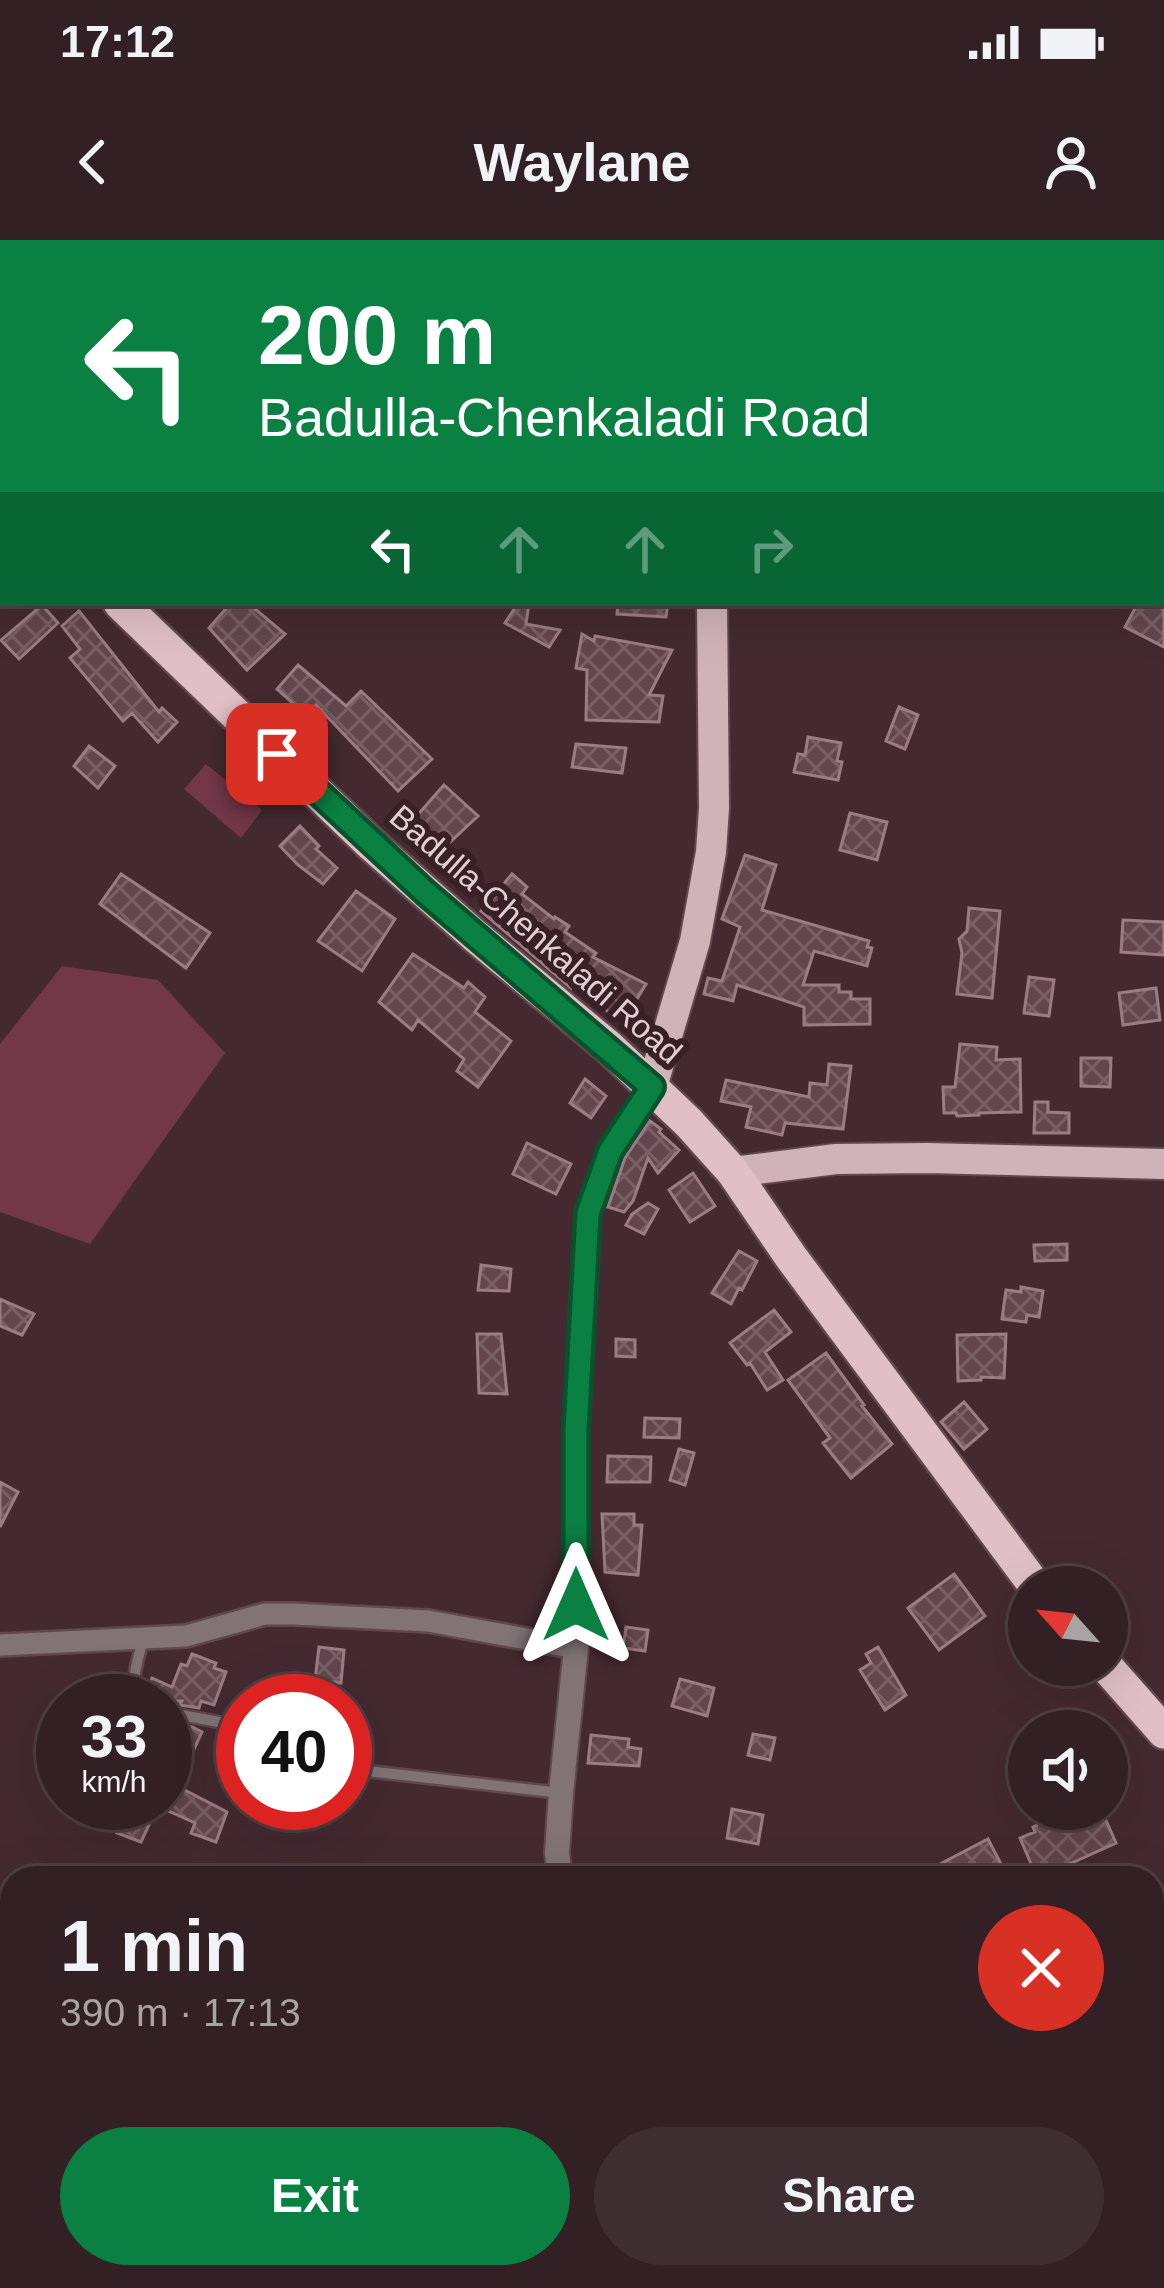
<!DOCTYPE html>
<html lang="en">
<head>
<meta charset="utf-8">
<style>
	:root { --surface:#332024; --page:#3e2d31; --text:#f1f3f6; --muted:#a9a3a6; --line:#4e3e41; --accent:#0b8043 }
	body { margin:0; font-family:Arial,sans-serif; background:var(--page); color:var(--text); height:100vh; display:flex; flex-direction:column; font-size:45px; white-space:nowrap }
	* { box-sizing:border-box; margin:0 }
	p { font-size:39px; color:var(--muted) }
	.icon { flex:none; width:66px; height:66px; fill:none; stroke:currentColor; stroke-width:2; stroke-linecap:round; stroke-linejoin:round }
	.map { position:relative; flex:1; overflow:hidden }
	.drawer { position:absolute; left:0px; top:1626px; width:1164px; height:423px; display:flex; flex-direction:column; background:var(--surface); border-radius:36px 36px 0 0; box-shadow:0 12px 48px #0002,0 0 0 3px var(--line) }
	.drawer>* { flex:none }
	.top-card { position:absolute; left:0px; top:0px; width:1164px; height:366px; box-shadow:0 12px 48px #0002,0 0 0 3px var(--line); background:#0b8043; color:#fff; overflow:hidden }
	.needle { width:78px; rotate:297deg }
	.fabs { position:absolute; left:1008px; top:1326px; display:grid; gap:24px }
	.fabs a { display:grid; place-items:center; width:120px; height:120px; border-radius:50%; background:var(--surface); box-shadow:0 12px 48px #0002,0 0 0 3px var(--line); font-size:60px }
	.speed { position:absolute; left:36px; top:1434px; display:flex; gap:24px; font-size:60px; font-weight:700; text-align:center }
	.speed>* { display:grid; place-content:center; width:156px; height:156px; border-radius:50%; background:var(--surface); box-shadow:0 12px 48px #0002,0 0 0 3px var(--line); line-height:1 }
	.speed small { font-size:30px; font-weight:400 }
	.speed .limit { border:18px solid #d22; background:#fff; color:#111 }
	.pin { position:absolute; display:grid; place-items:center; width:102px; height:102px; color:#fff; margin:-51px; border-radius:24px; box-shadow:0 6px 18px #0006 }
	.me { position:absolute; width:132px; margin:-66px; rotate:0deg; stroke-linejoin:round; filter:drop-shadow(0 0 9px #0008) }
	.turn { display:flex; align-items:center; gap:42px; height:252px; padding:0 60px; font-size:54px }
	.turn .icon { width:156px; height:156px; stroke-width:2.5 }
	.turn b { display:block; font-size:84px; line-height:102px }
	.lanes { display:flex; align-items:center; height:114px; padding:0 60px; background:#0003; justify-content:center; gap:60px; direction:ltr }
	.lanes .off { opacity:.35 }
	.round { display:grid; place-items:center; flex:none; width:126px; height:126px; border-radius:63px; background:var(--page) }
	.summary { display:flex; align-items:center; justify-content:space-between; height:204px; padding:0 60px }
	h1 { font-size:72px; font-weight:800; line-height:90px }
	.action { display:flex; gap:24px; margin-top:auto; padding:24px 60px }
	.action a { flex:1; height:138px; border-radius:72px; background:var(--accent); color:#fff; font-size:48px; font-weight:800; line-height:138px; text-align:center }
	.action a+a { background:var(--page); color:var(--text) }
	.status { display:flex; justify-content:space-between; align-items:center; height:84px; padding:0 60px; background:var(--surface); direction:ltr }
	.status svg { height:33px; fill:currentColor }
	header { display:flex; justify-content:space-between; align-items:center; height:156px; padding:0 60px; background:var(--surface); font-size:54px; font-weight:800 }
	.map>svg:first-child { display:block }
	.green { fill:#723748 }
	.building { fill:url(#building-cross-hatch); stroke:#9c7c84; stroke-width:3 }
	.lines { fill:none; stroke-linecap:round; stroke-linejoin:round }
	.service-casing { stroke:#60484d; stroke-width:15 }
	.minor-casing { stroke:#60484d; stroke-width:26 }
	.tertiary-casing { stroke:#60484d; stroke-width:28 }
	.primary-casing { stroke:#60484d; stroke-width:34 }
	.trunk-casing { stroke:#60484d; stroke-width:38 }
	.service { stroke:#817376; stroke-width:10 }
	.minor { stroke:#817376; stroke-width:21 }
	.tertiary { stroke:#817376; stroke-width:24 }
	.primary { stroke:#d0b3b9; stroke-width:30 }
	.trunk { stroke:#e0c0c6; stroke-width:33 }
	.route-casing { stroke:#07532c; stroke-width:30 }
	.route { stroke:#0b8043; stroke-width:21 }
	.labels { text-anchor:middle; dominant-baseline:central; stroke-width:12; stroke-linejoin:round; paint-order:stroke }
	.street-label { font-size:33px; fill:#e1cfd3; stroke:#392026 }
</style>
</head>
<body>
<div class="status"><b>17:12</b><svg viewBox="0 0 49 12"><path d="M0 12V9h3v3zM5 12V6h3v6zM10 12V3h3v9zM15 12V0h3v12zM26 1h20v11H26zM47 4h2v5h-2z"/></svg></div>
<header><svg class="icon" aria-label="back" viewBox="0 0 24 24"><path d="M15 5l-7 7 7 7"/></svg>Waylane<svg class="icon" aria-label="person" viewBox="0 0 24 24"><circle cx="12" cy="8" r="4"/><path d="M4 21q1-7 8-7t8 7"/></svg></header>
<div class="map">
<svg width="1164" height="2048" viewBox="0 0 1164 2048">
	<defs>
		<pattern id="building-cross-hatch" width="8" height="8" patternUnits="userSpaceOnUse" patternTransform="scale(3)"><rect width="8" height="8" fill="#63464d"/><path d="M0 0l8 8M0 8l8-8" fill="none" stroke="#796066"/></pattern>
	</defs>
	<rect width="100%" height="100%" fill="#442a30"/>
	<path class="green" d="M206,524L262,570L241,598L184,549Z
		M62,726L158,740L225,813L90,1004L0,972V804Z"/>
	<path class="building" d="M231,363H248L285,394L247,430L209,388Z
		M518,363H529L526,384L560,390L549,407L505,383Z
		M618,363H668L666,377L617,374Z
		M1138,363H1164V407L1125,387Z
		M42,365L58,383L19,419L1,400Z
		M79,371L159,472L162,468L177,482L158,502L132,473L123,481L70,418L80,409L62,386Z
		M582,394L594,401L595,396L672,410L649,455L663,456L659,482L586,480L587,430L576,428Z
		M298,425L346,466L361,451L432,519L398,551L316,465L306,475L277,449Z
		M899,467L918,475L905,509L886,501Z
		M808,497L841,503L837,521L842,522L838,540L794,532L798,514L805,515Z
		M576,504L626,508L622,533L572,527Z
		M89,506L115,526L98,548L74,526Z
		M444,545L478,576L433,618L407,587Z
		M850,573L887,582L877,620L840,610Z
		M300,586L319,606L316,609L337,628L323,644L298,625L280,606Z
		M745,615L776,625L762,670L869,701L867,707L872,708L867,726L814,711L803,745H839V752H851V759H870V784L804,785V767L737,745L733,761L704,754L708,738L722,741L740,687L722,679Z
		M121,634L210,693L186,728L100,664Z
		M512,634L527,647L522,654L554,679L555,677L569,686L565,692L596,713L593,717L646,744L623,782L572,746L571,748L481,671Z
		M356,651L395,679L362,731L318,701Z
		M969,668L1000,671L992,758L957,754L962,713L959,699L967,691Z
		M1123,680L1164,682V715L1121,712Z
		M413,714L464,748L468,742L485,757L475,772L511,801L478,847L457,831L464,819L418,780L412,790L379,762Z
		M1029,737L1054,740L1049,776L1024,773Z
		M1156,748L1160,780L1123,785L1119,753Z
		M960,804L997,807L996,820L1020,819L1021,872L979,873V875L957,876L956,873H944L943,847H955Z
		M1081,818H1111L1110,847L1081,846Z
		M829,824L851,826L843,889L785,883L782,895L746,887L751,867L721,861L726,840L809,857L810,843L827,845Z
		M585,839L606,856L591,878L570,863Z
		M1035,862H1048V872L1069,873V893H1034Z
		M650,881L661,889L659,892L679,910L658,933L648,918L633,961L624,972L608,967L625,918Z
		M527,903L571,924L556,954L513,934Z
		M693,933L715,966L690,982L669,950Z
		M648,963L658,969L644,994L626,985L632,974Z
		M1067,1004V1020L1035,1021L1034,1005Z
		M739,1011L757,1021L742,1050L739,1048L731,1064L712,1053Z
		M481,1025L511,1029L509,1051L478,1050Z
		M1021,1047L1043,1051L1039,1077L1027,1075L1026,1082L1002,1079L1006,1050L1021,1052Z
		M0,1059L34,1074L22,1095L0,1086Z
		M774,1070L791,1092L765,1112L783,1140L767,1150L750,1123L747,1125L730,1103Z
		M477,1094H501L507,1154L479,1153Z
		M1006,1094L1004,1138L981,1137V1140L958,1141L957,1095Z
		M616,1099L635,1100V1117L616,1116Z
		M826,1113L864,1165L862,1166L892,1204L851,1238L823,1203L830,1198L788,1140Z
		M964,1162L987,1189L964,1209L941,1182Z
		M645,1178L680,1179L679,1198L644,1197Z
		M679,1209L694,1213L685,1245L670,1240Z
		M608,1216L651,1217L650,1242H607Z
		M0,1242L18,1252L0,1287Z
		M602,1274H634V1285H642L638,1335L605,1332Z
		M954,1334L985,1376L939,1410L908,1368Z
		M626,1387L648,1390L645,1411L623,1408Z
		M319,1407L344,1410L341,1443L315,1440Z
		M878,1407L906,1455L885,1470L860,1430L871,1423L866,1414Z
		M192,1414L216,1423L214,1428L226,1432L214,1465L201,1461L199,1468L180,1465L182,1461H160L149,1456L146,1453L152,1438L172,1447L181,1424L187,1426Z
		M680,1439L714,1448L707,1476L672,1466Z
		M172,1483L192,1487L202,1492L177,1546L227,1572L216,1602L191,1593L195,1583L166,1570L165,1573V1498Z
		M753,1494L775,1498L770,1520L748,1515Z
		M591,1495L629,1499L628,1507L641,1509L639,1526L588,1523Z
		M131,1563H159L141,1602L117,1593Z
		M732,1569L763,1575L758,1604L727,1598Z
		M1073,1569H1101L1116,1603L1054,1631L1052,1626L1035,1633L1020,1598L1035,1592L1033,1587Z
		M988,1599L1002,1626L980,1638H913Z"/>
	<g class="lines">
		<defs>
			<path id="service" d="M140,1461C127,1446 139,1418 143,1399
				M165,1472L224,1483L243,1490
				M345,1525L367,1531L561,1553"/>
			<path id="minor" d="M255,0L262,3
				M1161,220L1164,222
				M0,285L3,280
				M0,1405L186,1396L265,1374H294L428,1381L576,1408"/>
			<path id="tertiary" d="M560,1638L557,1613L561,1553L576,1408V1190L588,973L610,911L652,847
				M610,2037L612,2048"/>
			<path id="primary" d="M760,3L761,0
				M652,847L695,701L711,612L714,568L712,363
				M733,932L836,919L927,918L1164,924"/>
			<path id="trunk" d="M0,239L3,242
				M120,363L372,605L474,695L609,807L689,883L733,932L791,1017L1036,1347
				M1105,1425L1164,1492"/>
		</defs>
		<use href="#service" class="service-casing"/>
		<use href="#minor" class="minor-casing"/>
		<use href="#tertiary" class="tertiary-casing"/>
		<use href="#primary" class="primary-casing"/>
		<use href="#trunk" class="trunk-casing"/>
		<use href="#service" class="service"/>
		<use href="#minor" class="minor"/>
		<use href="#tertiary" class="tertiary"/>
		<use href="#primary" class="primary"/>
		<use href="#trunk" class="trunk"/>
	</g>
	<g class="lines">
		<defs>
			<path id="route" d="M277,514L426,653L652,847L610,911L588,973L576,1190V1365"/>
		</defs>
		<use href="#route" class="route-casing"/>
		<use href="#route" class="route"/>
	</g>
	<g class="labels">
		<g class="street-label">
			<text transform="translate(536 694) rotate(41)">Badulla-Chenkaladi Road</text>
		</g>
	</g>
</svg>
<div class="fabs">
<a><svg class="needle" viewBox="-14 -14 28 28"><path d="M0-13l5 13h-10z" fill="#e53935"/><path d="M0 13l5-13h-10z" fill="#a9a3a6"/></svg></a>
<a><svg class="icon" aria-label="sound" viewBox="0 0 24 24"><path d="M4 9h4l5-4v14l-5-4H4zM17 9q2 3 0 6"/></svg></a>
</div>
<div class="speed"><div>33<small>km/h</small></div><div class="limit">40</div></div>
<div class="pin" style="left:277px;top:514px;background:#d93025"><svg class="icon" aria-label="arrive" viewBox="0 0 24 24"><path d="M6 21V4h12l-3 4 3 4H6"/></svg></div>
<svg class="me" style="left:576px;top:1365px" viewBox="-20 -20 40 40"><path d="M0-17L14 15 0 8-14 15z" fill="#0b8043" stroke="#fff" stroke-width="4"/></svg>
<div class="top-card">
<div class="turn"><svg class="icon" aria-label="left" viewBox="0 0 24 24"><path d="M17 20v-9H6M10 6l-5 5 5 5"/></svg><div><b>200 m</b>Badulla-Chenkaladi Road</div></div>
<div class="lanes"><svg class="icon" aria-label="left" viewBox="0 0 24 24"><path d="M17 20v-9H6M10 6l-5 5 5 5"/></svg><svg class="icon off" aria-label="ahead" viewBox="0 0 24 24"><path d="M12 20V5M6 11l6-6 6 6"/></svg><svg class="icon off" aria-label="ahead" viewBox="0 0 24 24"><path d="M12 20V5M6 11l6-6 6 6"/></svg><svg class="icon off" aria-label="right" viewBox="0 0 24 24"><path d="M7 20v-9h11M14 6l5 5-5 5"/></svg></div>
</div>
<section class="drawer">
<div class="summary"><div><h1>1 min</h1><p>390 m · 17:13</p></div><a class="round" style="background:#d93025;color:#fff"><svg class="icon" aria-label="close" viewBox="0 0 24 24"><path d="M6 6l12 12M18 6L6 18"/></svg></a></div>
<div class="action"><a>Exit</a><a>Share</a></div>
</section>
</div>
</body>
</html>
